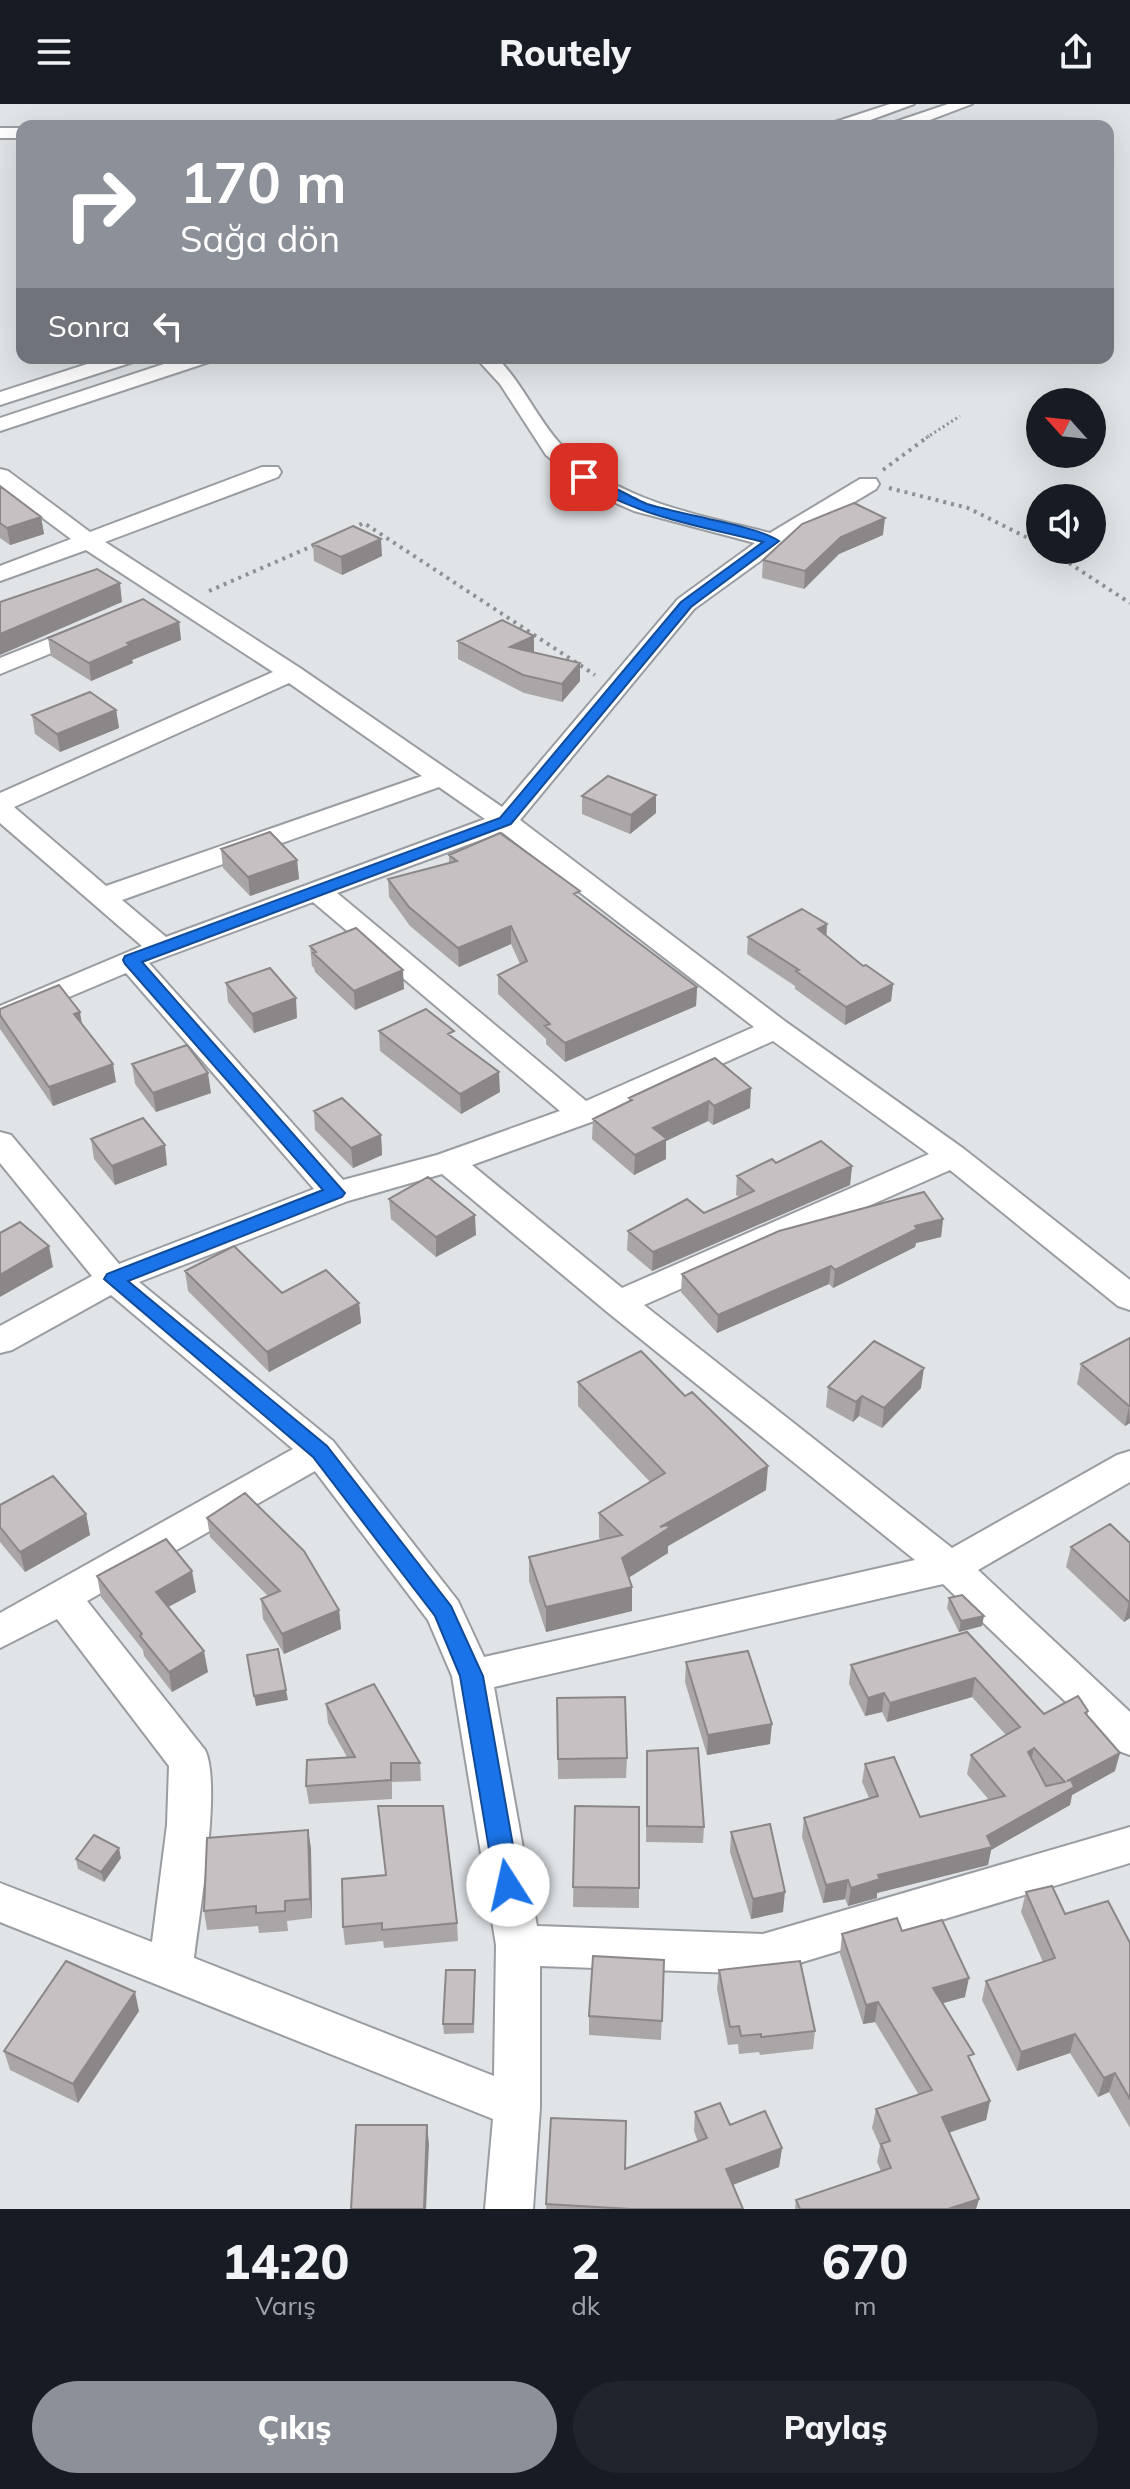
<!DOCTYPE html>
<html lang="tr">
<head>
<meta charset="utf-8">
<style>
	:root { --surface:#171b24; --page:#20242c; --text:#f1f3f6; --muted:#9ea1a6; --accent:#8c9099 }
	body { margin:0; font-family:Mulish,sans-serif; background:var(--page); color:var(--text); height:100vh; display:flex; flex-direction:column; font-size:30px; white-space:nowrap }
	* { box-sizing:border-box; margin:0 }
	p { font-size:26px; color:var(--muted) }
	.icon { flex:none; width:44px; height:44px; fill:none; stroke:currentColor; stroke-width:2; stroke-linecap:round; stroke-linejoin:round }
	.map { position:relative; height:2105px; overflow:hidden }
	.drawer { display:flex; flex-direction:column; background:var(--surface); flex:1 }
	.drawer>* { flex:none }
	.hud { position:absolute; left:16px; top:16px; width:1098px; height:244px; border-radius:16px; box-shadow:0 8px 32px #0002; background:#8c9099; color:#fff; overflow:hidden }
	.needle { width:52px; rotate:297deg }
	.buttons { position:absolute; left:1026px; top:284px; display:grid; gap:16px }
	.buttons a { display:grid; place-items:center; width:80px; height:80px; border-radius:50%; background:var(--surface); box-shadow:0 8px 32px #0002; font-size:40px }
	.pin { position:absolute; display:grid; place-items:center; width:68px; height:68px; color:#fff; margin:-34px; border-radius:16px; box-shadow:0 4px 12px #0006 }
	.me { position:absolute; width:88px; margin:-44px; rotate:350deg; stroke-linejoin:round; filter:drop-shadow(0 0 6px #0008) }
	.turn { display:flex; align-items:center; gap:28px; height:168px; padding:0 32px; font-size:36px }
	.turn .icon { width:104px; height:104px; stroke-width:2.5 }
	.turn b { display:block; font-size:56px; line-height:68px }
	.then { display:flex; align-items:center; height:76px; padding:0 32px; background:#0003; gap:16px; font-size:30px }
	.eta { display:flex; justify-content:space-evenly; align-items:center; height:136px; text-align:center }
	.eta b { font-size:48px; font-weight:800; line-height:56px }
	.cta { display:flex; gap:16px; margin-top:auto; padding:16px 32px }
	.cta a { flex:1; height:92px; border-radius:48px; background:var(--accent); color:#fff; font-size:32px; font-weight:800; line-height:92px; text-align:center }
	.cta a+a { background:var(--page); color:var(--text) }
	header { display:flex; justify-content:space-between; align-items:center; height:104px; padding:0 32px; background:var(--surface); font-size:36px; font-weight:800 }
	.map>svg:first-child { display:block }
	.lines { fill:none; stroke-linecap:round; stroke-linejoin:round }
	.minor-casing { stroke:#999da1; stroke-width:4 }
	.path-far1 { stroke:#8e9193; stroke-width:3; stroke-dasharray:2 3; stroke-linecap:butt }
	.path { stroke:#8e9193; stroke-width:4; stroke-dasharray:3 5; stroke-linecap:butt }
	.minor { fill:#fff; fill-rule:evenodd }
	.wall { fill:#aaa5a7 }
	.shaded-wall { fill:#8b8688 }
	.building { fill:#c6c0c2; stroke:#8b8688; stroke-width:2; fill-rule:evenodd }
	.route { fill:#1a73e8; stroke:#114b97; stroke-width:2 }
</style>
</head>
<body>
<header><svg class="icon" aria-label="menu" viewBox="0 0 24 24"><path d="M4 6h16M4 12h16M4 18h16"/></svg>Routely<svg class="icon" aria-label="share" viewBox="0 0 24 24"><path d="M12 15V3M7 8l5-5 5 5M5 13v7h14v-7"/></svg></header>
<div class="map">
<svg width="1130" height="2105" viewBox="0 0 1130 2105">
	<rect width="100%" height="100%" fill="#e0e4e7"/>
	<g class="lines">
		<defs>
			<path id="minor" d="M890,0H914L854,22H830L832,19Z
				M948,0H972L914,22H890L892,19Z
				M0,24H22V34H0Z
				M106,254H136L133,258L0,301V288Z
				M182,254H212L209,258L0,327V314Z
				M476,254H497C524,281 538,317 563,343C618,398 697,410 770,429L860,375H876L879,380L876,385L781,442L694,505L520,716L786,918L964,1045L1130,1176V1206L1118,1202L950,1066L644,1201L952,1444L1117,1351L1130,1347V1378L978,1466L1130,1608V1651L1116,1646L943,1480L494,1583L537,1822L763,1830L1130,1723V1759L763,1870L540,1862V2003L533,2105H485L493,2015L0,1818V1779L152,1838L167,1721L169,1662L57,1515L0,1544V1509L293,1345L111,1191L12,1246L0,1249V1222L92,1172L0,1059V1028L11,1031L119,1160L314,1085L126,869L0,922V902L142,842L0,719V689L273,568L86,446L0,477V462L71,435L0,382V365L8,367L90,428L262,363H278L281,368L278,373L105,438L300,564L502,703L678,495L755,439L634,407L593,389L546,351L500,280ZM289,579L422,672L106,782L14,703ZM439,683L485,715L166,833L122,796ZM502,728L754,923L586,997L337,789ZM313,798L560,1007L437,1051L343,1076L149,859ZM773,937L929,1050L622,1184L472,1061L594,1017ZM442,1070L606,1207L915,1456L484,1553L458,1497L333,1337L139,1178L348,1097ZM315,1367L428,1516L452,1572L496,1841L494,1972L194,1854C199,1810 222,1680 205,1646L87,1497Z
				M88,519L96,521L100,526L96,531L0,570V554Z"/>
		</defs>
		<use href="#minor" class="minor-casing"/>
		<path class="path-far1" d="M926,334L960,312"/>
		<path class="path" d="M883,366L929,332
			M889,384L968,404L1040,440
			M352,424L364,419L595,571
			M1049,446L1130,499
			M209,487L317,440"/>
		<use href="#minor" class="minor"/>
	</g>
	<path class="wall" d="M0,382L41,413L44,430L10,441L0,434Z
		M883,431L839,450L804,485L762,474L763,456Z
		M313,440L382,452L342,471L314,457Z
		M179,518L181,536L132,556L133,559L91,577L51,552L48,534Z
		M458,537L534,549L580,577L562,598L524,589L458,555Z
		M116,606L119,624L60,648L35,630L32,611Z
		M582,692L656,709L630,730L582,710Z
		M221,745L297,756L299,775L250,792L223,764Z
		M449,751L580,794L697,883L696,902L565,958L546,940V935L498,890V871L520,860L511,840L459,863L410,822L389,793L388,775L449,759Z
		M827,820L826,832L863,862L893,880L891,897L845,921L795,885V882L747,850L748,833Z
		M310,842L404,885L355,906L315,868L314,864L312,862Z
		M226,879L297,914L254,929L228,898Z
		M0,905L82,920L116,978L53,1002L0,925Z
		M379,927L500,988L461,1010L380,947Z
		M715,954L750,1004L713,1021L708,1017L666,1037V1055L634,1071L592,1035L593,1015L629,997V994Z
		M132,960L211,989L156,1008L135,980Z
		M314,1007L381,1031L382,1051L353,1064L315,1026Z
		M91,1035L167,1061L115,1081L94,1055Z
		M776,1059L852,1062L850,1081L652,1167L627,1146L628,1127L704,1109L739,1093L736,1091L737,1072Z
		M389,1095L476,1131L436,1153L391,1115Z
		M943,1115L941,1133L916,1139L915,1143L833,1184L829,1180L717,1229L681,1188L682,1170Z
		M185,1167L282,1189L359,1199L361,1219L269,1268L188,1187Z
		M1130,1234V1319L1125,1322L1077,1280L1081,1260Z
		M578,1278L766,1386L668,1442V1449L629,1473L632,1483V1507L546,1528L529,1477V1453L601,1436L599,1434V1409L650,1378L578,1302Z
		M828,1283L921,1284L882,1324L859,1312L853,1318L826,1303Z
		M0,1401L86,1410L90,1431L25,1468L0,1438Z
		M207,1414L339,1506L341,1525L284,1550L263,1515L261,1495L268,1492L210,1433Z
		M1130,1439V1514L1124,1518L1066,1463L1071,1443Z
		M97,1472L196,1488L168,1503L208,1568L172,1588L144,1552L143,1546L101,1493Z
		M949,1494L982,1522L959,1528L947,1504Z
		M967,1528L1044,1610L1088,1607L1087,1612L1115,1667L1072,1691L1070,1701L991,1746L988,1761L877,1789V1794L848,1802L845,1795L823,1799L802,1733L804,1714L869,1694L862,1678L865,1660L920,1713L989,1696L967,1670L971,1651L1006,1631L972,1593L887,1618L882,1608L865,1612L849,1580L851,1561Z
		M686,1558L770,1640L707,1651L685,1578Z
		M557,1594L627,1654L626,1674L558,1675Z
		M326,1600L420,1659L421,1677L392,1678V1695L309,1700L306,1682L347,1653L328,1619Z
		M647,1647L704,1723L703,1739L646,1738Z
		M575,1702L639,1784V1804L573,1803Z
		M308,1726L311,1745L312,1814L287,1817L288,1827L259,1829L258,1822L207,1826L204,1807Z
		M731,1728L783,1808L751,1815L730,1748Z
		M121,1754L104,1778L78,1765L76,1755Z
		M386,1771L457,1819L458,1837L384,1844L383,1837L345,1841L343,1823Z
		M1026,1788L1065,1810L1130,1839V2024L1109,1988L1098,1993L1070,1949L1017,1967L982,1896L986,1877L1043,1858L1021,1808Z
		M902,1827L965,1893L943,1899L990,1997L986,2016L949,2029L979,2095L976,2105H795L796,2096L881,2067L877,2058L880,2042L872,2024L876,2005L919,1991L875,1918L863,1920L840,1850L842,1830Z
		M664,1856L661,1936L589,1931V1912Z
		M719,1866L815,1927L813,1945L760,1951L759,1948L739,1950L738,1940L728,1941L717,1885Z
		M475,1876L474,1929L444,1930L443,1920Z
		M139,1907L78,1999L10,1966L4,1947Z
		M695,2008L730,2021L782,2044L779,2063L733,2081L743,2105H546L551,2014L625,2065L698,2038L694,2027Z"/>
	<path class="shaded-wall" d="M41,413L44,430L10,441L7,424Z
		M885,414L883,431L839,450L804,485L805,467L841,433Z
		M381,435L382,452L342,471L341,453Z
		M120,479L122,498L0,551V530Z
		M179,518L181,536L132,556L133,559L91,577L89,559L127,539Z
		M534,532V550L510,543Z
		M580,559V577L562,598V580Z
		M116,606L119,624L60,648L57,630Z
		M656,691V709L630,730L631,711Z
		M297,756L299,775L250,792L248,773Z
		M827,820L826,838L818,825Z
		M511,822V840L459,863L458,844Z
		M403,866L404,885L355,906L354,887Z
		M893,880L891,897L845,921L846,903Z
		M697,883L696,902L565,958V939Z
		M296,894L297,914L254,929L252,910Z
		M80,908L83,926L74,910Z
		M113,960L116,978L53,1002L49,983Z
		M499,968L500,988L461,1010L460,990Z
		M208,969L211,989L156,1008L153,989Z
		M751,984L750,1004L713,1021L714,1002Z
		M709,997L708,1017L666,1037V1055L634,1071L635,1051L653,1024Z
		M381,1031L382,1051L353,1064L351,1044Z
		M165,1041L167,1061L115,1081L112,1062Z
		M852,1062L850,1081L652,1167L653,1148Z
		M475,1111L476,1131L436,1153V1133Z
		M943,1115L941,1133L916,1139L915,1143L833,1184L835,1166L915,1122Z
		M49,1142L53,1163L0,1193V1171Z
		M831,1162L829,1180L717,1229L718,1211Z
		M359,1199L361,1219L269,1268L267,1248Z
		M924,1264L921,1284L882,1324L884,1304Z
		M862,1292L859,1312L853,1318L856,1298Z
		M1129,1302L1130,1319L1125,1322Z
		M768,1362L766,1386L668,1442V1449L622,1478V1454L660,1423Z
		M86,1410L90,1431L25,1468L20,1448Z
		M192,1467L196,1488L159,1508L156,1488Z
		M632,1483V1507L546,1528V1503Z
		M1130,1497V1514L1124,1518L1129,1498Z
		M339,1506L341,1525L284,1550L282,1530Z
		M984,1512L982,1522L959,1528L961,1517Z
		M204,1547L208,1568L172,1588L169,1568Z
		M975,1574L972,1593L887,1618L890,1599Z
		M286,1586L288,1596L256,1602L254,1592Z
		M884,1589L882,1608L865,1612L868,1594Z
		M772,1620L770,1640L707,1651L708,1631Z
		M1034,1644L1030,1662L1028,1648Z
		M1120,1649L1115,1667L1072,1691L1070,1701L991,1746L988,1761L877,1789V1794L848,1802L851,1784L878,1771L987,1732L1067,1677Z
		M308,1726L311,1745L312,1814L310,1795Z
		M119,1744L121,1754L104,1778L101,1768Z
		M848,1776L845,1795L823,1799L826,1781Z
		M785,1788L783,1808L751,1815L753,1795Z
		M969,1874L965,1893L929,1903L933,1884Z
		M135,1888L139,1907L78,1999L73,1980Z
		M878,1898L875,1918L863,1920L866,1901Z
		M1075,1930L1070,1949L1017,1967L1021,1948Z
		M1115,1969L1109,1988L1098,1993L1104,1974Z
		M990,1997L986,2016L938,2032L942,2013Z
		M427,2021L429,2040L426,2105H424Z
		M782,2044L779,2063L724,2084L726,2065Z
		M979,2095L976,2105H948Z"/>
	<path class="building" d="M0,382L41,413L7,424L0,419Z
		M854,399L885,414L841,433L805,467L763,456L802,420Z
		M353,422L381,435L341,453L313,440Z
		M97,465L120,479L0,530V498Z
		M143,495L179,518L127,539L130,541L89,559L48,534Z
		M502,516L534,532L510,543L580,559L562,580L523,571L458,537Z
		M90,588L116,606L57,630L32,611Z
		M608,672L656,691L631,711L582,692Z
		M270,728L297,756L248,773L221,745Z
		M500,729L580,787L574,790L697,883L565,939L545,922L550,920L498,871L527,857L511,822L458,844L409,803L388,775L457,757L449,751Z
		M802,805L827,820L818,825L863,862L866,861L893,880L846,903L796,867L799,866L748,833Z
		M356,824L403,866L354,887L313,849L316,848L310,842Z
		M270,864L296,894L252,910L226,879Z
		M59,881L80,908L74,910L113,960L49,983L0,911V905Z
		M426,905L454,927L448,930L499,968L460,990L379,927Z
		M187,941L208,969L153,989L132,960Z
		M715,954L751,984L714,1002L709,997L653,1024L667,1035L635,1051L593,1015L632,996L629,994Z
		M342,994L381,1031L351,1044L314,1007Z
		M143,1014L165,1041L112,1062L91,1035Z
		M821,1037L852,1062L653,1148L628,1127L687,1095L704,1109L754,1087L737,1072L772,1055L776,1059Z
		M428,1073L475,1111L436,1133L389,1095Z
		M924,1088L943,1115L915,1122L917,1125L835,1166L831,1162L718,1211L682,1170L779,1127Z
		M20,1118L49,1142L0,1171V1129Z
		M234,1142L282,1189L326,1166L359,1199L267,1248L185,1167Z
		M1130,1234V1302H1129L1081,1260Z
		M874,1237L924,1264L884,1304L862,1292L856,1298L828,1283Z
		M641,1247L685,1292L692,1288L768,1362L660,1423L667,1421L669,1424L622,1454L632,1483L546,1503L529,1453L622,1431L599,1409L665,1369L578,1278Z
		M53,1372L86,1410L20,1448L0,1423V1401Z
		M245,1389L304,1447L339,1506L282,1530L261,1495L280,1487L207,1414Z
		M1110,1420L1130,1439V1497L1129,1498L1071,1443Z
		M166,1435L192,1467L156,1488L204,1547L169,1568L140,1532L142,1530L97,1472Z
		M962,1491L984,1512L961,1517L949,1494Z
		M967,1528L1044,1610L1078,1592L1088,1607L1085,1609L1120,1649L1067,1677L1071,1676L1074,1683L987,1732L992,1743L878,1771L880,1775L851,1784L848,1776L826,1781L804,1714L878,1692L865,1660L894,1653L920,1713L1005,1692L971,1651L1020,1623L975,1574L890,1599L884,1589L868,1594L851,1561ZM1034,1644L1065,1678L1046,1682L1028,1648Z
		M278,1545L286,1586L254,1592L247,1551Z
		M748,1547L772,1620L708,1631L686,1558Z
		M374,1580L420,1659H391V1676L306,1682L307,1656L355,1653L326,1600Z
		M625,1593L627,1654L558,1655L557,1594Z
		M698,1644L704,1723L647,1722V1647Z
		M378,1702H443L457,1819L382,1826V1819L343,1823L342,1775L386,1771Z
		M575,1702L639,1703V1784L573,1783Z
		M770,1720L785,1788L753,1795L731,1728Z
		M308,1726L310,1795L285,1797V1807L256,1809V1802L204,1807L207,1734Z
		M94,1731L119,1744L101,1768L76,1755Z
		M1052,1782L1065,1810L1108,1797L1130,1839V1995L1115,1969L1104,1974L1075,1930L1021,1948L986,1877L1055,1854L1026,1788Z
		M897,1814L902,1827L942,1816L969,1874L933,1884L974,1950L968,1952L990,1997L942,2013L979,2095L948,2105H800L796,2096L891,2064L881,2040L890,2037L876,2005L932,1986L878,1898L866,1901L842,1830Z
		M593,1852L664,1856L662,1917L589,1912Z
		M66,1857L135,1888L73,1980L4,1947Z
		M800,1857L815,1927L761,1933V1930L741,1932L739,1922L730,1923L719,1866Z
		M446,1866H475L473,1920H443Z
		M720,1999L730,2021L765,2007L782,2044L726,2065L743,2105H631L546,2100L551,2014L626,2017L625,2065L707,2034L695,2008Z
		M356,2021H427L424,2105H351Z"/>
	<path class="route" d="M580,370C590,369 632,394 647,400C678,410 758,422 779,437L691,503L511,720L142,858L345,1089L342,1093L128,1177L327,1342L451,1502L483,1572L520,1781L516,1789L508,1792L499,1789L495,1781L460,1572L435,1512L313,1353L104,1175L107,1170L323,1086L125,860L123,856L125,852L500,714L681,498L763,438C701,422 633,412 580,375Z"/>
</svg>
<div class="buttons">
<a><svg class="needle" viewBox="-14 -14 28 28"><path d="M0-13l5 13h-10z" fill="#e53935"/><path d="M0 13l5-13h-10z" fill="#9ea1a6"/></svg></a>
<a><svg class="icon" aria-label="sound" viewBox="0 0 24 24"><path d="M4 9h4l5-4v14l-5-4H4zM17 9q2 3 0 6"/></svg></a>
</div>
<div class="pin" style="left:584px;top:373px;background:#d93025"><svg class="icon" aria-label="arrive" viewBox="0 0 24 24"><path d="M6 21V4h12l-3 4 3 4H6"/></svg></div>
<svg class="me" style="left:508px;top:1781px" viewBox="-20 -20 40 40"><circle r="19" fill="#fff"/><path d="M0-13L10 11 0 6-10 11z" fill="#1a73e8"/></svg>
<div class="hud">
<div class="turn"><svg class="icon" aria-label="right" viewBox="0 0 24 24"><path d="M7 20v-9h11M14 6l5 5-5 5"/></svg><div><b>170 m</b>Sağa dön</div></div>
<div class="then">Sonra<svg class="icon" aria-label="left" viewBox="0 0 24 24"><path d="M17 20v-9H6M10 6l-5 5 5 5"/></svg></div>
</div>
</div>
<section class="drawer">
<div class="eta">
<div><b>14:20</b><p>Varış</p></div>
<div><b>2</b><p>dk</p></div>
<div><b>670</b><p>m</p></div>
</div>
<div class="cta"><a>Çıkış</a><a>Paylaş</a></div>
</section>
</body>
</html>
